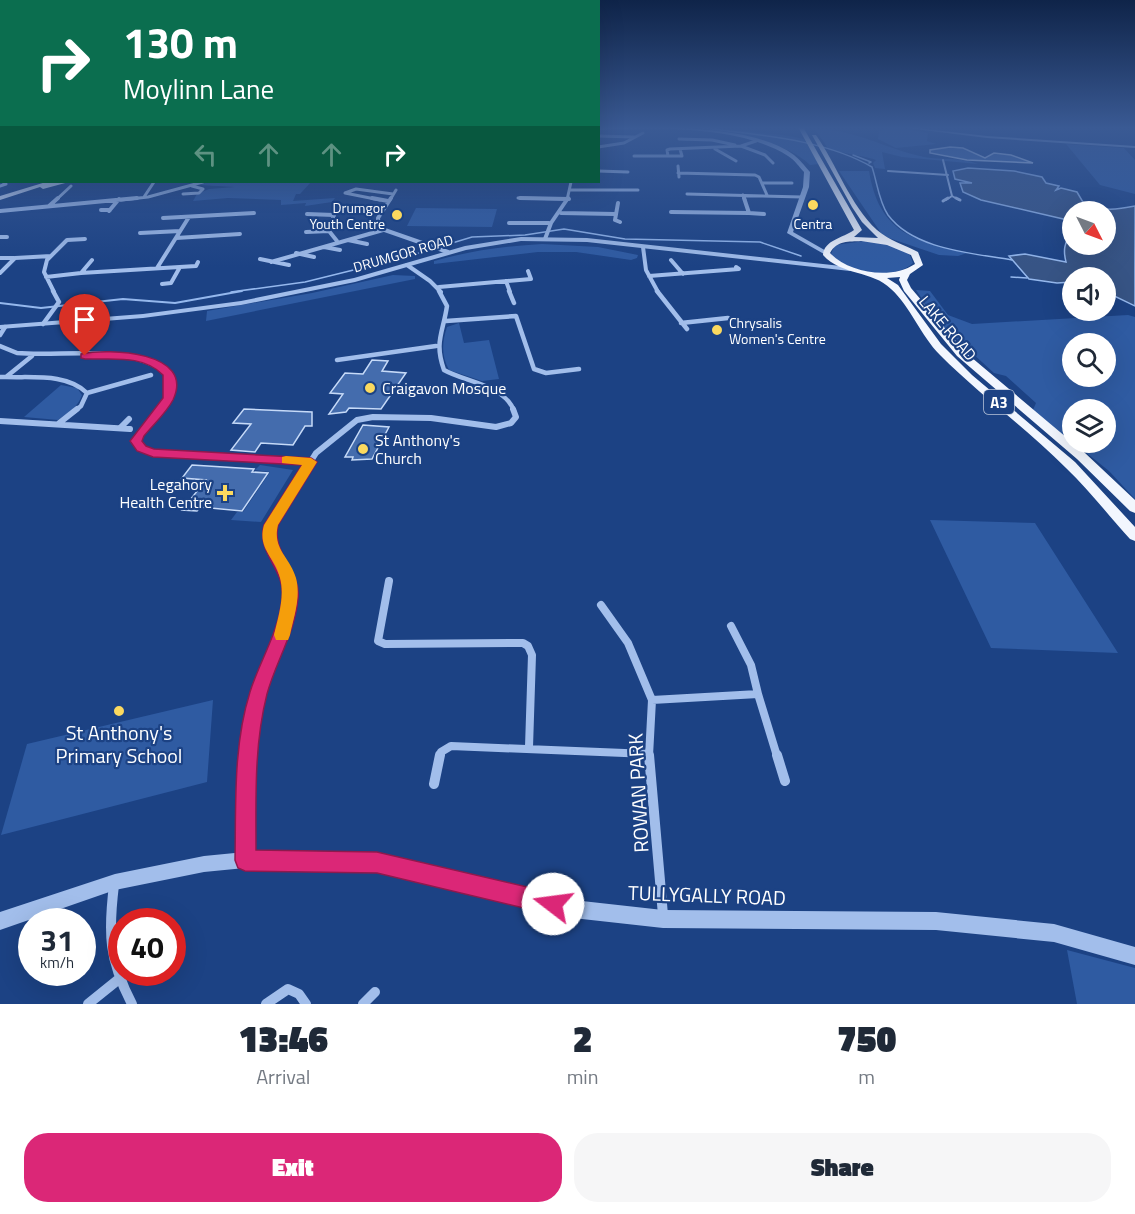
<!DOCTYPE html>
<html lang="en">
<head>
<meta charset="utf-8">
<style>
	:root { --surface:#fff; --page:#f6f6f7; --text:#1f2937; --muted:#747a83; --accent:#db2777 }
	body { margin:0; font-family:"Titillium Web",sans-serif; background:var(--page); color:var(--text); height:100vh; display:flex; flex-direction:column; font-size:22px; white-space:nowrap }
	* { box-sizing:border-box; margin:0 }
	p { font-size:20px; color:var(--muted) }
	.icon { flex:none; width:33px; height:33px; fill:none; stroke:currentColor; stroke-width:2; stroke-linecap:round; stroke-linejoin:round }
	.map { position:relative; height:1004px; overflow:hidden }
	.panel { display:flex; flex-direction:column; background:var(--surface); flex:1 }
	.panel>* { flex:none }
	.banner { position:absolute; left:0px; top:0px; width:600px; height:183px; box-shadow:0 6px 24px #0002; background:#0b6e4f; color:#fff; overflow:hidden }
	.needle { width:39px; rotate:132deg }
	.fabs { position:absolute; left:1062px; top:201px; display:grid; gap:12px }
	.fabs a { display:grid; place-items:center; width:54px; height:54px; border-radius:50%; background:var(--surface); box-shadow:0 6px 24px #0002; font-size:30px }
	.speed { position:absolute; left:18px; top:908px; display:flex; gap:12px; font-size:30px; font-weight:700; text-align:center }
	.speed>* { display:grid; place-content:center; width:78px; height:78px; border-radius:50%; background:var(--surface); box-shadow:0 6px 24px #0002; line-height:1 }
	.speed small { font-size:15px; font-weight:400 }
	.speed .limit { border:9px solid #d22; background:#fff; color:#111 }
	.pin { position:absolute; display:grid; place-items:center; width:51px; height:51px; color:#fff; margin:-62px -26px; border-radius:50% 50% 50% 0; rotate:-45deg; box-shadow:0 0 6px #0007 }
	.pin .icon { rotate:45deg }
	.me { position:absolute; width:66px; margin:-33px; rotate:285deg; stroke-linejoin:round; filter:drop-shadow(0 0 4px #0008) }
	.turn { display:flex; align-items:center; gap:21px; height:126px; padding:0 24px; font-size:27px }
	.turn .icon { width:78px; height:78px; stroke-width:2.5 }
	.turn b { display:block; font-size:42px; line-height:51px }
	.lanes { display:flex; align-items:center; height:57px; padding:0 24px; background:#0003; justify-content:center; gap:30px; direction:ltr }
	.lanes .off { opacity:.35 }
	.eta { display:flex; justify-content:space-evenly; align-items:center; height:102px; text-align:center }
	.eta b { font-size:36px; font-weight:800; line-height:42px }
	.button { display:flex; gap:12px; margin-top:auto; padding:12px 24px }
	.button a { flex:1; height:69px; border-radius:24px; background:var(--accent); color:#fff; font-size:24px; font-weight:800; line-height:69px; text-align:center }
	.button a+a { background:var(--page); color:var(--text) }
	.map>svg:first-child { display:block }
	.green { fill:#2f5ba2; fill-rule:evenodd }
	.water { fill:#375485; stroke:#95b8ed; stroke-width:1.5 }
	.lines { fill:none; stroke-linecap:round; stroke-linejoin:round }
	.stream-far1 { stroke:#95b8ed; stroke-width:1.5 }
	.stream { stroke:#95b8ed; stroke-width:2 }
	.building { fill:#446cad; stroke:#c6daf8; stroke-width:1.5 }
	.pedestrian-far1 { stroke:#a2beeb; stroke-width:2 }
	.pedestrian { stroke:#a2beeb; stroke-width:3 }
	.minor-far5 { stroke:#a2beeb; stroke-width:3 }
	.minor-far4 { stroke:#a2beeb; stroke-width:4 }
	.minor-far3 { stroke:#a2beeb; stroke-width:4.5 }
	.minor-far2 { stroke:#a2beeb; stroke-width:6 }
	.minor-far1 { stroke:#a2beeb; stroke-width:8 }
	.minor { stroke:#a2beeb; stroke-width:10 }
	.tertiary { fill:#a2beeb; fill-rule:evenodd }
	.secondary { fill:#cdddf8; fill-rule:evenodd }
	.trunk { fill:#f2f6fe; fill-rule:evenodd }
	.route { fill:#db2777; stroke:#8e194d; stroke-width:1.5 }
	.slow { fill:#f59e0b }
	.poi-dot { fill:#fbd95f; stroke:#1c4284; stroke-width:2 }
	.labels { text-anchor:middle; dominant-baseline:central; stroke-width:4.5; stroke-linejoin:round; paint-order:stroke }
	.far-poi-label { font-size:14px; fill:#fff; stroke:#1c4284; text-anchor:end }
	.far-street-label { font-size:14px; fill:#fff; stroke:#1c4284 }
	.shield { fill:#1c4284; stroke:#bbc6da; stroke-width:1.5 }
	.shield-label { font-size:15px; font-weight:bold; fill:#fff }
	.street-label { font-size:16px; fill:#fff; stroke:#1c4284 }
	.poi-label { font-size:16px; fill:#fff; stroke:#1c4284; text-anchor:start }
	.near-poi-label { font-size:20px; fill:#fff; stroke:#1c4284 }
	.near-street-label { font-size:20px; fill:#fff; stroke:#1c4284 }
</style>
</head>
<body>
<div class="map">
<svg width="1135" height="1004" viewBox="0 0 1135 1004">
	<rect width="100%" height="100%" fill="#1c4284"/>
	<path class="green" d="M894,127L928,133L927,141L936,144L896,148L878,139L879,131Z
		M815,129C855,129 886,149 924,157C941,160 961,157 978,164L902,157L882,152L885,169L875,168L873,163L876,160C870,157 838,152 829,150Z
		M738,130C761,134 782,133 804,139L819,164L810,165C787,143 750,139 720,132Z
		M1066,144L1124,148L1135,160V194L1100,185Z
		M839,171H869C879,232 913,241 967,253L958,256L939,255L883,236Z
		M207,182H311L300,194H296L293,201L335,198L332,202L305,206L306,203L281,205V200L228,198L193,201L197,194L209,189L235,187L200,185Z
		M416,208L497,209L492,227L407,226Z
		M865,241L890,245L909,253L913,263C895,281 845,273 831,254L835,245Z
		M542,244L598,247L638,255L637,258L631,260L576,252H538L434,264V261C469,251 505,246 542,244Z
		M393,275L415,276V279L206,321L207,311L312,293Z
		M916,290L930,291L948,315L972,324L1128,315L1135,317V499L1109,471L1074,443L1106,442V410H1072V442L1033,410L1036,403L1006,376L994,373L936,320ZM1072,344H1106V376H1072Z
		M459,323L464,343L489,340L499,379L482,381L449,370C441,355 442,342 447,327Z
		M61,385L77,388L82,395C78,407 68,413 58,420L24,417Z
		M260,465L293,470L261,522L231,520L237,512H243L270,472L255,470Z
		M930,520L1035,523L1118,653L991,648Z
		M213,700L207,782L1,835L27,744Z
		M1067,950L1135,968V1004H1077Z"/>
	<path class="water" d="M968,168L1014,171L1042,177L1046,183L1059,186L1056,190L1061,188L1077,192L1084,204C1102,211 1116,210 1135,206V306L1106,292V278H1072V282L1057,283L1029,279L1009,256L1025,254L1066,262C1063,250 1064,244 1072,231V244H1106V212H1072V221L981,200L963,192L960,183H972L955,179L953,171Z"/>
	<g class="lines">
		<path class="stream-far1" d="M697,127C754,135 822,138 872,167C877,182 879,202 888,215C914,250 973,253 1012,260
			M853,155L871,162L869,163
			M1011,277L1027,278
			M231,292L305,282L406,257L472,237L525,235L564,229L625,239L760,242L801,256"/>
		<path class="stream" d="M0,303L41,308L123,299L175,303L242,291"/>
	</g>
	<path class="building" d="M950,147L963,148L985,158L994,153L1011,155L1033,163L967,160L930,153V150Z
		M372,360L388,361L382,371L406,373L381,409L349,408L346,412L329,414L343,394L330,393L345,373L363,374Z
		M244,409L312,412V426H305L293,445L261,443L255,452L231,450L251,424L233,423Z
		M363,425L389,427L372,459L352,460L353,457H345Z
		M192,465L254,469L252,472L268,473L242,511L200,507L197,511L182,510L206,480L182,478Z"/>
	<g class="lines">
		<path class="pedestrian-far1" d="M943,160L952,196L959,200
			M888,171L948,175
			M946,200L952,196"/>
		<path class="pedestrian" d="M956,198L960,200
			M943,201L948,198"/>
		<path class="minor-far5" d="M598,136L635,137
			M679,139L712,140L735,145
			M756,141L741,146L765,155L773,163
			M598,147L624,143L643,133
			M715,149L736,161
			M634,156H668L667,150L670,149L741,146
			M668,156H682L680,149
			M678,166L679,177
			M598,171L628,172
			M678,173L755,175L759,177L767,195
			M762,183H792
			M0,186L6,184L3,182
			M571,190H638
			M183,194L199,193L203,189L192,186
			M687,194L802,197
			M743,195L745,200
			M144,197L154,182
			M518,198L569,199
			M56,200L71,186
			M121,200L148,197L203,182
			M380,200L345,193L356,189L393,194
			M390,200L396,190
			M567,200L571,182"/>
		<path class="minor-far4" d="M372,198L388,201
			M391,198L378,218L379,228L448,252
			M520,198L569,199
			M618,203L615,220L620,222
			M49,206L58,198
			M101,210H110
			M0,211L137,198
			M109,211L119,199
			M671,212L749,213L744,198
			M561,213L615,214
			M749,213L764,214
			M307,214L334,215L329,231L337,241
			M163,218L254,213
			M509,223H549
			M306,232L329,231
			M140,233L180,231
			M0,237H7
			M176,238L240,234
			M545,239L551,223L568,198
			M348,240L367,244
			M324,247L340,250
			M643,247L646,270L658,292
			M296,253L314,257
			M0,258H14
			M260,259L289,265
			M671,260L683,274
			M271,262L383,230
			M407,265L430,281L441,292
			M157,268L189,217
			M0,273L15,258L51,256
			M81,273L196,266L198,262
			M649,276L739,269L736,267
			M46,277L81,273L92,260
			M506,281L510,292
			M162,284L171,283L180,267
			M439,287L531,279L528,271
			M54,292L44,272L47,260L67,240L85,239"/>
		<path class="minor-far3" d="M439,291L447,306C443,333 434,342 444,370C465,382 505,385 514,411
			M509,291L514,303
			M657,291L687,329
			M446,321L516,316L534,369L546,373L579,369
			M681,323L728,318
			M43,324L59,302L53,291
			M0,335L5,327
			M0,346L17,353C65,357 127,343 167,373L170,392L161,411
			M337,360L436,346
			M0,377H6L32,356
			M6,377C32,378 67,373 87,393
			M87,393L151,375
			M75,411L81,406L87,393"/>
		<path class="minor-far2" d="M162,409L136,441L137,445L148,452L311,462
			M0,421L130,429
			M58,424L77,409
			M120,428L129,419
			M279,562L271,544V525L316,453L357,420L373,417L431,418L496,427L511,423L516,417L513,409"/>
		<path class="minor-far1" d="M389,581L378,641L385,644L523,643L528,646L532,655L529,747
			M601,605L628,643L652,700L649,756
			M731,626L751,665L758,694
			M652,700L758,694L777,756
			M248,756C250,732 253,707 261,683C277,638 303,609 278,561
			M440,756L441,752L451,746L649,754"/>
		<path class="minor" d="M649,755L663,915
			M777,755L785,781
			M434,784L440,755
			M245,858L248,755
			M114,885C108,934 109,960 132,1004
			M88,1004L119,979
			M266,1004L288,989L299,994L306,1004
			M363,1004L375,992"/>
		<path class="tertiary" d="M648,127C690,128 758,129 794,155C799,159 805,166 810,172L809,187L793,232L828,252V254H824L787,233L803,187L804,172C799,167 795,160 788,156C739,125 655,128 598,130V128Z
			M899,127H908L987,136L1135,146V148L987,138Z
			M521,237L587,238L850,267L853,269L850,271L587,242L521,241L466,250L355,282L241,305L143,318L0,329V325L143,314L241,301L354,278L465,246Z
			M245,852L377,855L573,900L663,910L936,912L1054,924L1135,947V965L1054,942L936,930L663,928L573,918L377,871L245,868L204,872L115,890L0,930V912L115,874L204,856Z"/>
		<path class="secondary" d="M0,147H2V151H0Z
			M46,182H69L43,189L40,187L0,200V196Z"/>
		<path class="trunk" d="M798,127H803L862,230L854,237L878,238L862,222L852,207L812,135H816C837,165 850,205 877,230C890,241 903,244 918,252L923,265L910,274L907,280L911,288L965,352L1085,453L1135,500V513L1130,511L1077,459L957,356L904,291L899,280L900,277L887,278L898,285L941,344L972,375L1075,462L1135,527V541L1130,539C1109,516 1089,490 1066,468C1026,428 980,395 940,355C921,336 910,306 891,289C872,270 842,276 823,255C824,240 843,238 854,230ZM861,241L887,245L911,255L915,264C891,280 849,273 830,253C837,240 849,242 861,241Z"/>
	</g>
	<linearGradient id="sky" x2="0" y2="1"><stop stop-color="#0f2449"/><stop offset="0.48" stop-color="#3a5a94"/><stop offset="1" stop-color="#3a5a94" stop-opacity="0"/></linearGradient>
	<rect width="1135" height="267" fill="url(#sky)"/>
	<path class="route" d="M81,354C108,348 196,351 173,400C167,412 153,425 144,436L142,441L146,446L154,449L311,458L317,462L278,525C271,553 301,570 298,598C295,633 276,661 267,694C254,745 256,798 256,850L377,852L553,893L561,896L564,904L561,912L553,915L377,873L245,871L238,868L235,860C236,805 233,746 250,692C260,660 279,632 282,598C286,570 256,553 264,525L302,465L153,457L137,451L130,441L163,398V375C143,354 111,360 85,359L81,358Z"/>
	<path class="slow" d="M286,456L311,458L317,462L278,525C272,549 290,557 296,578C301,597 294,616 290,635L288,640H276L274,635C278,617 285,597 280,578C275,557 257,549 264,525L302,465L282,463V457Z"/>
	<g class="poi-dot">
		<circle cx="813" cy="205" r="6"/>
		<circle cx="397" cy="215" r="6"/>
		<circle cx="717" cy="330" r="6"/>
		<circle cx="370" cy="388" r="6"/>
		<circle cx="363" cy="449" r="6"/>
		<path d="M222 484h6v6h6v6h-6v6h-6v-6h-6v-6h6z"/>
		<circle cx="119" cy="711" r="6"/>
	</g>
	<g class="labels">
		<g class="far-poi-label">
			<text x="385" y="207">Drumgor<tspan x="385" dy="16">Youth Centre</tspan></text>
			<text x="813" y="223" text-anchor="middle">Centra</text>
			<text x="729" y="322" text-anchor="start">Chrysalis<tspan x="729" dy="16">Women's Centre</tspan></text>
		</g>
		<g class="far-street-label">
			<text transform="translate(403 253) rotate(-16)">DRUMGOR ROAD</text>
		</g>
		<rect class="shield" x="984" y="390" width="30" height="24" rx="4.5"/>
		<g class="shield-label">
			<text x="999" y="402">A3</text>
		</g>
		<g class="street-label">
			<text transform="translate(948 328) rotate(50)">LAKE ROAD</text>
		</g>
		<g class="poi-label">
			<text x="382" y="388">Craigavon Mosque</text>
			<text x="375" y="440">St Anthony's<tspan x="375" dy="18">Church</tspan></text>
			<text x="212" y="484" text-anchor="end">Legahory<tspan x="212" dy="18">Health Centre</tspan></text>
		</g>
		<g class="near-poi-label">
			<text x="119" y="732">St Anthony's<tspan x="119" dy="23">Primary School</tspan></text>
		</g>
		<g class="near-street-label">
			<text transform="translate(638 793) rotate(-93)">ROWAN PARK</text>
			<text transform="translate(707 895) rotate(2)">TULLYGALLY ROAD</text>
		</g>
	</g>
</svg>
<div class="fabs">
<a><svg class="needle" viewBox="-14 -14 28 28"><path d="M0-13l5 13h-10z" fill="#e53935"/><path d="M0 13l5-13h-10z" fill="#747a83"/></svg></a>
<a><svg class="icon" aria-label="sound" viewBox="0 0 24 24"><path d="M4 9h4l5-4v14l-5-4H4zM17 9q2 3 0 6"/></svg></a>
<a><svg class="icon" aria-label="search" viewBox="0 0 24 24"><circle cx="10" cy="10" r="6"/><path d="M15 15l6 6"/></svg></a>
<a><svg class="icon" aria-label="layers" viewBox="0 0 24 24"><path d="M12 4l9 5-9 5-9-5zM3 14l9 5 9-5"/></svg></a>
</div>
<div class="speed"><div>31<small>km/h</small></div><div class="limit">40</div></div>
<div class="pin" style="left:85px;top:356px;background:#d93025"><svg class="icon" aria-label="arrive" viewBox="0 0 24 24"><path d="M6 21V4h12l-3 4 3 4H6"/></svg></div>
<svg class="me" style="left:553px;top:904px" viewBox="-20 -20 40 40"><circle r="19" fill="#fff"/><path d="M0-13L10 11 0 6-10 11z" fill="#db2777"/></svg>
<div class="banner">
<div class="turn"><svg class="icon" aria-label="right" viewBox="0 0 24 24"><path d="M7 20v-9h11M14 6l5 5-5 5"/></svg><div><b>130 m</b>Moylinn Lane</div></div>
<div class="lanes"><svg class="icon off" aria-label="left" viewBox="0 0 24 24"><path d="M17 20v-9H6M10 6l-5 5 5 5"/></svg><svg class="icon off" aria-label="ahead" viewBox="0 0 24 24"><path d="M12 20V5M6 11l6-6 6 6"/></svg><svg class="icon off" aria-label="ahead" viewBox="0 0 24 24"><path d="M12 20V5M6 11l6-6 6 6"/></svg><svg class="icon" aria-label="right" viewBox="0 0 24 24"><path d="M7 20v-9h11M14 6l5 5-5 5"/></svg></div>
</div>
</div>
<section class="panel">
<div class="eta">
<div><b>13:46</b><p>Arrival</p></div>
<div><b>2</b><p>min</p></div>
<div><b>750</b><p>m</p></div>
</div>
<div class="button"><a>Exit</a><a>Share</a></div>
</section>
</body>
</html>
